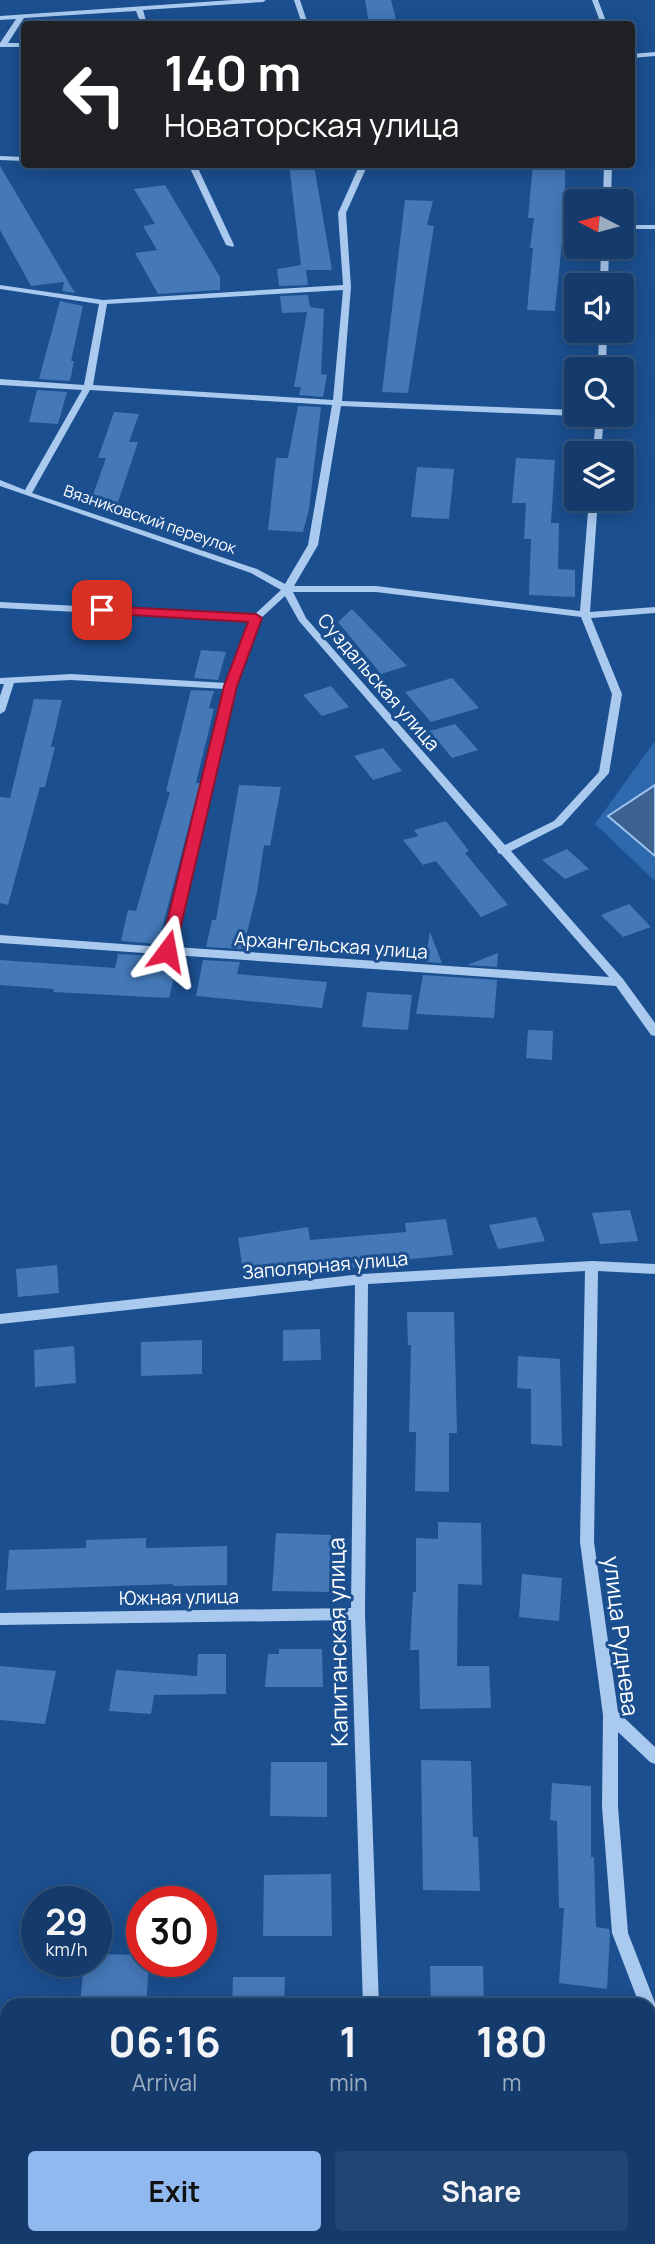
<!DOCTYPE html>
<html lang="en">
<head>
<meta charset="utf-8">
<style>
	:root { --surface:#143b6b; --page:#214673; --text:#f1f3f6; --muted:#9dadc1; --line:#33557e; --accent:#90b9f0 }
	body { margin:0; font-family:Manrope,sans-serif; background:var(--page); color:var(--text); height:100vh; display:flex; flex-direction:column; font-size:26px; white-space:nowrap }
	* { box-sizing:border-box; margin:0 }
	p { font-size:23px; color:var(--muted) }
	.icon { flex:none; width:38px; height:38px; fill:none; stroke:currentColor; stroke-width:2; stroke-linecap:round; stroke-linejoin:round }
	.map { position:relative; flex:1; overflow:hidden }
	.side { position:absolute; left:0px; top:1998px; width:656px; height:247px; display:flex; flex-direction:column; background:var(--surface); border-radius:21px 21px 0 0; box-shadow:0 4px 18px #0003,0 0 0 2px var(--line) }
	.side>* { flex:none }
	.top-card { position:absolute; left:21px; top:21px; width:614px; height:147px; border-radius:7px; box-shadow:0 4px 18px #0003,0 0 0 2px var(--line); background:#202124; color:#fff; overflow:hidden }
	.needle { width:46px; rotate:276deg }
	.fabs { position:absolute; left:564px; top:189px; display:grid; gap:14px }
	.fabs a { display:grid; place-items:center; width:70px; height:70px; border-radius:7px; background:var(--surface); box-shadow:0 4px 18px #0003,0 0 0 2px var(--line); font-size:35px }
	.speed { position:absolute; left:21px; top:1886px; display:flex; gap:14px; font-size:35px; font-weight:700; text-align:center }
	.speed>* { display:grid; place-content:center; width:91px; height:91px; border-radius:50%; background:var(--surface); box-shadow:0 4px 18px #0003,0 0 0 2px var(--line); line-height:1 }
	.speed small { font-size:18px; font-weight:400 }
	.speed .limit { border:10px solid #d22; background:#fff; color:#111 }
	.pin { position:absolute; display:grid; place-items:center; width:60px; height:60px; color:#fff; margin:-30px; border-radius:14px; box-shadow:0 4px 10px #0006 }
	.me { position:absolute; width:77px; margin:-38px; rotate:13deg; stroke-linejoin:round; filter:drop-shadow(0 0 5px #0008) }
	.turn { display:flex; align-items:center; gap:24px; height:147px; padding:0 28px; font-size:32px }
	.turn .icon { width:91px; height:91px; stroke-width:2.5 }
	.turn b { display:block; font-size:49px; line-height:60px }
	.eta { display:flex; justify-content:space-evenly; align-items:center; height:119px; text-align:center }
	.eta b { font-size:42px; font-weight:700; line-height:49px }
	.cta { display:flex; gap:14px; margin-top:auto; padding:14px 28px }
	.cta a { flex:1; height:80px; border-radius:7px; background:var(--accent); color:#111; font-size:28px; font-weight:700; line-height:80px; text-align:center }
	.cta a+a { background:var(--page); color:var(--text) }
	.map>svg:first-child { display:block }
	.green { fill:#2e69ad }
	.water { fill:#3c6290; stroke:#9cc4f0; stroke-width:2 }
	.building { fill:#4478b7 }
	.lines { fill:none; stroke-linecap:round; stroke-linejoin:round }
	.minor { fill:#a9c9ee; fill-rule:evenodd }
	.route { fill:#e11d48; stroke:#92132f; stroke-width:2 }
	.labels { text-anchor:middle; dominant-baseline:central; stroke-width:6; stroke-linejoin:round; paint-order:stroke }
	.far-street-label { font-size:16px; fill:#fff; stroke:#1b4f8f }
	.street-label { font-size:19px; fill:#fff; stroke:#1b4f8f }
	.near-street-label { font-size:23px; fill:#fff; stroke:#1b4f8f }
</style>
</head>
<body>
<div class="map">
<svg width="655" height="2244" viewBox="0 0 655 2244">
	<rect width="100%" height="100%" fill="#1b4f8f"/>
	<path class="green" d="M655,741V881L595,824Z"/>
	<path class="water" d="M655,785V856L608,816Z"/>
	<path class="building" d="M365,0H391L397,24H369Z
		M289,164L314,165L332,270H306L308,285L279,286L277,269L301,265Z
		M533,164H565V212L555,311L527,310L533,248H530L534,218H528Z
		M0,166L68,281L75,293L62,291L64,282L31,286L0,230Z
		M165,185L220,277V290L158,294L135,253L157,250L143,226L155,224L134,189Z
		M405,200L433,201L427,225L434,226L408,393L382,392Z
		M308,295L310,307L324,309L321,374L327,375L323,397L299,395L301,387H294L307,312L282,313L280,296Z
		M60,301L83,306L71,361H74L70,381L39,379Z
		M37,390L67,392L58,424L29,422Z
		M298,406L321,407L309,509L303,532L268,530L276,458H288Z
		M114,412L139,414L129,442H138L116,508L89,506L106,458H98Z
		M516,458L555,460L551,523H559L558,569L575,570V597L529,595L531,539H524L526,503H512Z
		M417,467L454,469L449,519L411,517Z
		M352,609L407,666L381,674L338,622Z
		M201,650L226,652L218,680L194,678Z
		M452,678L479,708L431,722L405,692Z
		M331,686L349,707L322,716L303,695Z
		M191,690L214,691L209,708L214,709L196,783H200L158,944L121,941L128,910L136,911L170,792L166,791Z
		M34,699L62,700L51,747H55L45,787H40L8,905L0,903V797L10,798Z
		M455,724L478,750L452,758L430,731Z
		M383,748L402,771L373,780L354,756Z
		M239,785L281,787L270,846L264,845L257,892L243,949L206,947L212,920H216Z
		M446,821L469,851L465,853L508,905L481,917L436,861L423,865L403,840L418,836L414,830Z
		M567,849L589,869L565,879L542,860Z
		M629,904L651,927L623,937L601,915Z
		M430,932L442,963L425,962Z
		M498,953L497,967L467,965Z
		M118,954L155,956L151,971L175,973L169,998L53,992L54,989L0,985V960L115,968Z
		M203,960L240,962L237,974L327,982L322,1008L196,996Z
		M423,975L497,980L494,1018L416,1014Z
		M367,992L412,995L408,1030L362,1027Z
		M528,1030L553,1031L552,1060L526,1058Z
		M630,1210L638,1241L600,1244L592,1213Z
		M536,1217L545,1241L498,1249L489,1225Z
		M446,1219L453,1255L369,1263L370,1267L290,1270L244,1276L238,1238L308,1227L310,1240L406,1232L405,1223Z
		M57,1265L59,1293L18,1297L16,1269Z
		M407,1312H454L457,1433H449V1492L415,1491L416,1432H409L411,1345H408Z
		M320,1329L321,1360L283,1361V1330Z
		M202,1340V1374L141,1376V1342Z
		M74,1346L76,1383L35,1387L34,1350Z
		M518,1356L560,1359L562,1446L531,1444V1389L517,1388Z
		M438,1522L481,1523L482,1585L458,1584L457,1666H489L491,1708L420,1709L419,1650H410L413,1592H416V1538L438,1539Z
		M276,1533L331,1535L329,1592L272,1591Z
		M146,1538V1548L227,1546V1585L173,1586V1584L6,1590L9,1550L86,1548V1540Z
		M522,1574L562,1578L559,1621L519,1617Z
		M279,1649H322L323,1687H265L268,1654H279Z
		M198,1654H226V1694L154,1695L151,1714L109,1711L116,1670L197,1676Z
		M0,1666L56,1671L45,1724L0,1720Z
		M421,1760L471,1761L473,1837H478L480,1891L423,1890Z
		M271,1762H327V1817L270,1816Z
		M552,1783L591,1786V1857H594L596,1927L609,1929L610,1934L607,1989L559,1983L564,1908H559L557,1821L550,1820Z
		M331,1874L332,1936H263L264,1875Z
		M96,1954L142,1955V1962H149L146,2006L80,2005L84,1962H96Z
		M430,1966H483L484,2006H431Z
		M233,1977H285L284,2006H232Z"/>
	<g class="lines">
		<path class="minor" d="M233,0H266L263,2L143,10L147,24H141L136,11L24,18L8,43H24V47H0V43L16,19L0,20V16Z
			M294,0H300L308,24H302Z
			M592,0H598L607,24H601Z
			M655,52V56L632,58V54Z
			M0,156L24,157V161L0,160Z
			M188,164H196L234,245L233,247L226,245Z
			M360,164H368L346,213L351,287L342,401L576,410V415H579L576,416L341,406L318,545L294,586H376L580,611L589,499H598L590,612L655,607V613L591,618L622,694L609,773L562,825L511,851L623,979L655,1023V1036L651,1035L616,986L0,943V935L163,947L225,689L71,680L14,683L5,711L0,714V696L4,684H0V678L71,674L227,683L250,621L0,608V602L254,615L281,590L251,573L0,486V480L25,490L82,390L0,385V379L84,385L99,304L0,289V285L103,300L343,285L338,213ZM343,290L333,400L93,385L107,304ZM90,390L332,405L308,545L285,584L257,569L32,493ZM293,592H376L581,617L612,694L599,772L554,821L505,845L306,618ZM285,596L299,621L497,850L498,853L501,854L609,977L175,947L236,686L260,619Z
			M604,164H612L611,201H603Z
			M621,225H655V229H621Z
			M601,247H609L608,285H600Z
			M599,331H607L606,369H598Z
			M596,415H604L601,453H593Z
			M592,1261L655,1264V1274L598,1271L594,1542L618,1712L655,1747V1764L650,1762L618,1732V1807L628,1933L655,2003V2044H649V2006H640L612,1933L602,1807L603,1715L580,1542L585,1271L368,1284L365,1614L379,2006H363L351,1620L0,1625V1613L351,1608L355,1285L0,1324V1314L362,1274Z
			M0,2039H7V2055H0Z
			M361,2238H379L378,2244H360Z"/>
	</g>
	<path class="route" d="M102,606L256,614L262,618L237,686L175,951L167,956L160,951L224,686L248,622L98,613L96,610Z"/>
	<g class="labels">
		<g class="far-street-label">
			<text transform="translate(150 519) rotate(19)">Вязниковский переулок</text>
		</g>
		<g class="street-label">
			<text transform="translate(379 682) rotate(49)">Суздальская улица</text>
			<text transform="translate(331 945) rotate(4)">Архангельская улица</text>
			<text transform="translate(325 1265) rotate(-5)">Заполярная улица</text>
			<text transform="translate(179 1597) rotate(-1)">Южная улица</text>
		</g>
		<g class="near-street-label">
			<text transform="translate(622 1636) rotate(83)">улица Руднева</text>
			<text transform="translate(337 1642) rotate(-91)">Капитанская улица</text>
		</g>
	</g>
</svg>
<div class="fabs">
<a><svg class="needle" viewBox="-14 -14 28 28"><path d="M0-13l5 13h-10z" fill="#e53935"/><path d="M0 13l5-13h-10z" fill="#9dadc1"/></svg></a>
<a><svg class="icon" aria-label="sound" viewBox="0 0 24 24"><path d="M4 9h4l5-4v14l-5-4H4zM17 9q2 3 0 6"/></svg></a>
<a><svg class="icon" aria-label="search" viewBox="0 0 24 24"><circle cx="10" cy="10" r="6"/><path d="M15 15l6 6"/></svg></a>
<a><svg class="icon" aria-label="layers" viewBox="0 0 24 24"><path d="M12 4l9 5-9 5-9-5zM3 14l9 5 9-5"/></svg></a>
</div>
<div class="speed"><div>29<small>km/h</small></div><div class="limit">30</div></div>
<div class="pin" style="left:102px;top:610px;background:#d93025"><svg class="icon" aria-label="arrive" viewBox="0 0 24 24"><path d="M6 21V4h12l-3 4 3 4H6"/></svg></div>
<svg class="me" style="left:167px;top:951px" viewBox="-20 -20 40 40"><path d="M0-17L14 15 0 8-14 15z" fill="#e11d48" stroke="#fff" stroke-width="4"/></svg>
<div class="top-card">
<div class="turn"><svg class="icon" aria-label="left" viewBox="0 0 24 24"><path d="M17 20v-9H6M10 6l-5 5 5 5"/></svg><div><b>140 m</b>Новаторская улица</div></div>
</div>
<section class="side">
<div class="eta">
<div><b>06:16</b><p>Arrival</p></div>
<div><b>1</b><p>min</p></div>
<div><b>180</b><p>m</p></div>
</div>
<div class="cta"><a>Exit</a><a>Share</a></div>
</section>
</div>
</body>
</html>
